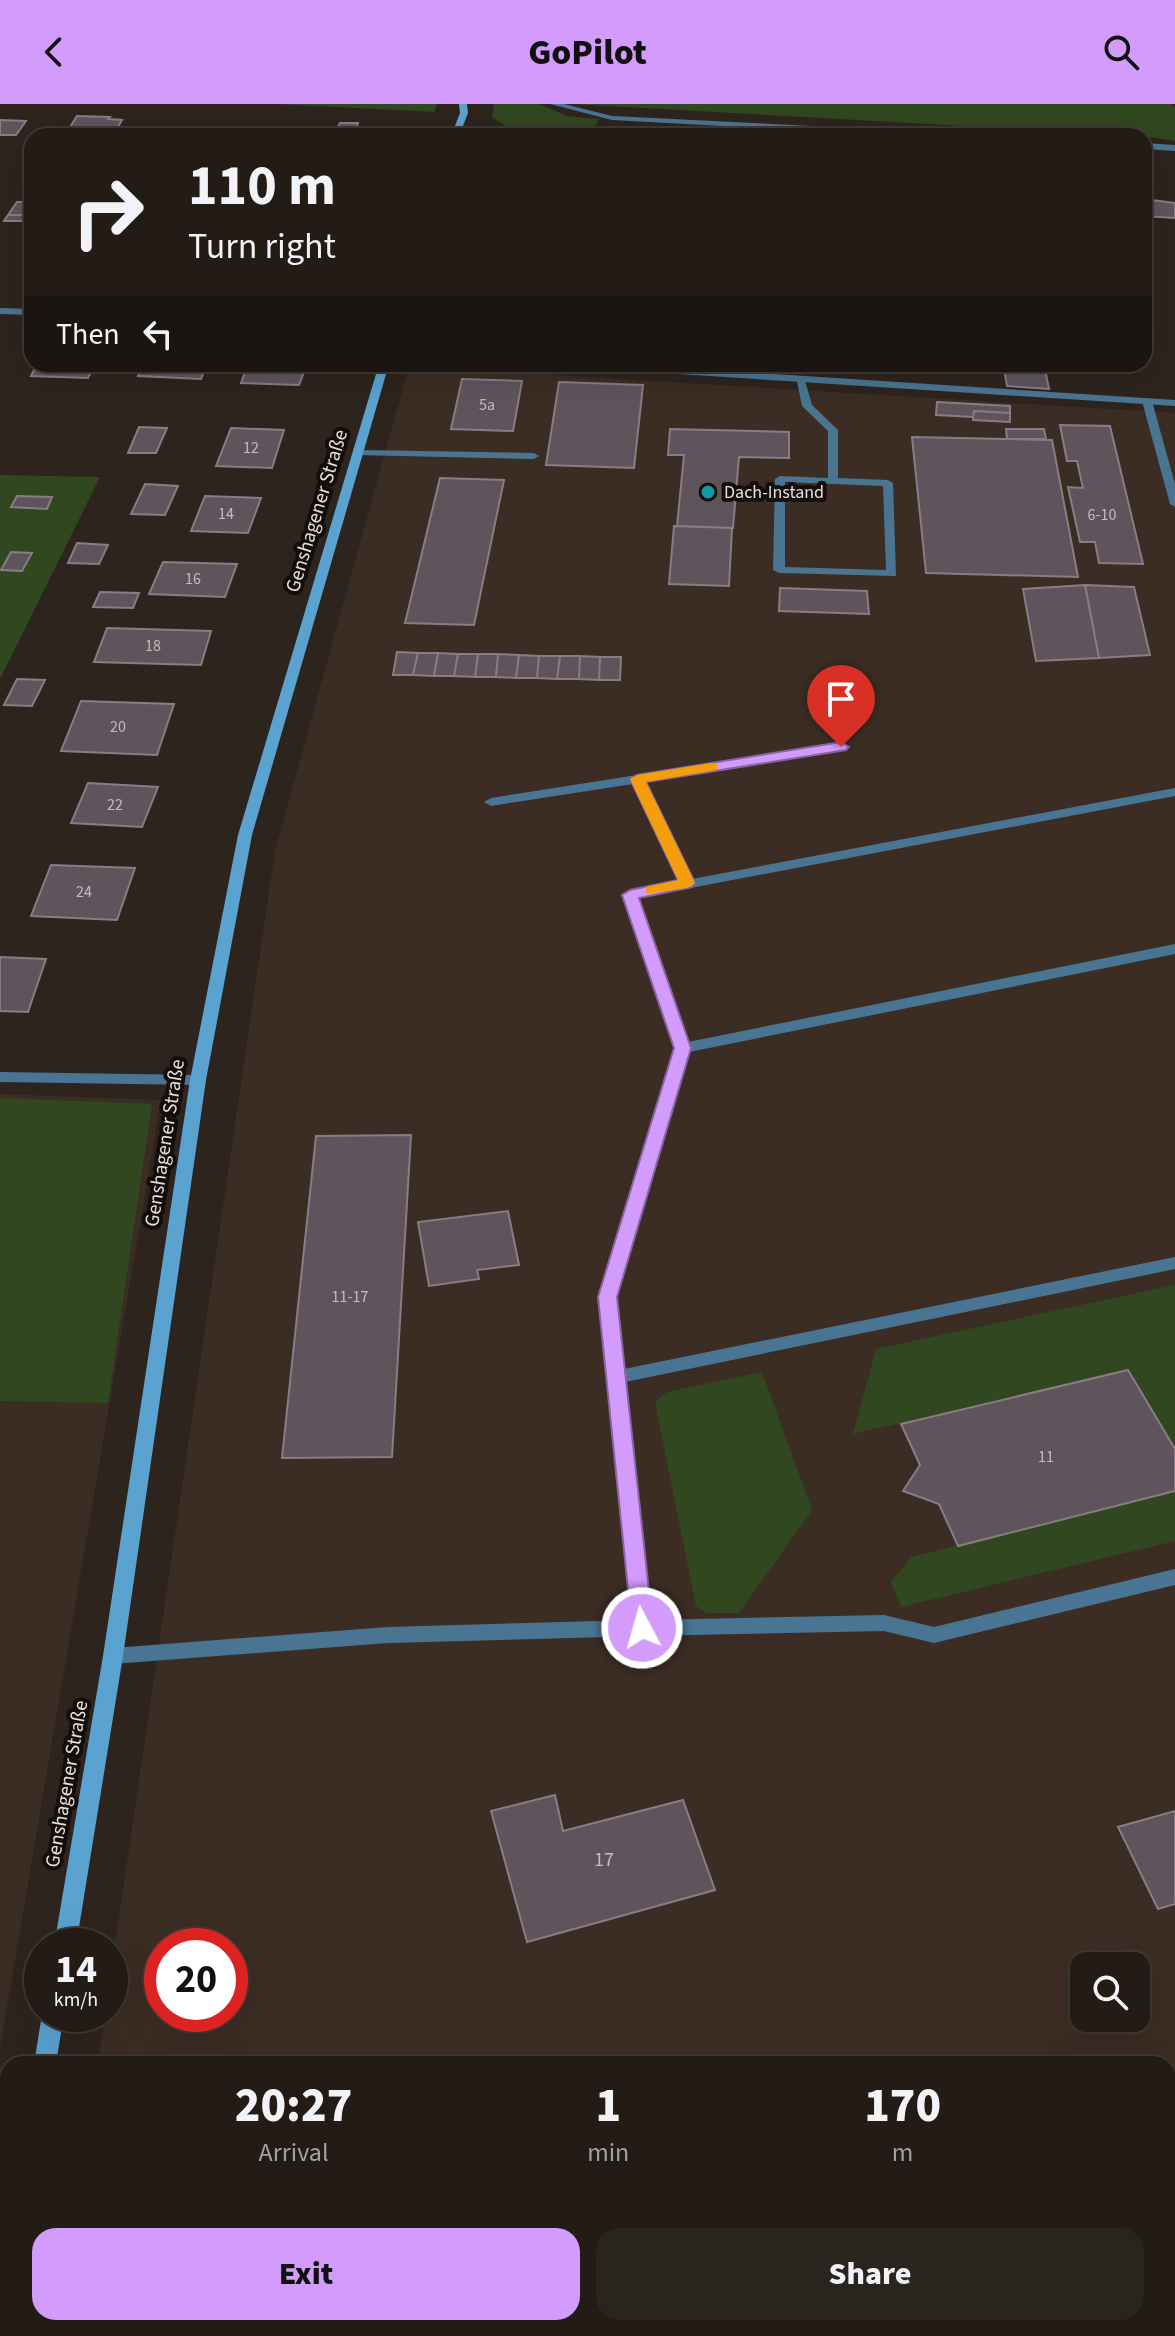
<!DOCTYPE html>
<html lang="en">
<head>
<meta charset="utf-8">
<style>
	:root { --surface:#221b16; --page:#2a241f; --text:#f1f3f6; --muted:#a2a1a1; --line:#3f3935; --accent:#d39cfc }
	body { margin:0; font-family:"Source Sans 3",sans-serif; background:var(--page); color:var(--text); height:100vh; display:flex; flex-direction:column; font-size:30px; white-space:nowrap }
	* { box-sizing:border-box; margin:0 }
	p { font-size:26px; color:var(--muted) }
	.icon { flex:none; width:44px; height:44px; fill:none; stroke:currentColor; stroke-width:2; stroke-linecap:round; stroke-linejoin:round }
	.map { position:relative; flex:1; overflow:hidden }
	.side { position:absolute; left:0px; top:1952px; width:1176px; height:280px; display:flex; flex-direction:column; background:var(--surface); border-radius:24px 24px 0 0; box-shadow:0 8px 32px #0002,0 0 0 2px var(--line) }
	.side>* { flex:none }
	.guide { position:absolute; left:24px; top:24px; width:1128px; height:244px; border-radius:24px; box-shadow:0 8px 32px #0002,0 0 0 2px var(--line); background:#221b16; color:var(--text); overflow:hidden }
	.controls { position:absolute; left:1070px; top:1848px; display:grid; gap:16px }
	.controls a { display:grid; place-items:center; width:80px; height:80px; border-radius:16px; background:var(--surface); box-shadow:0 8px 32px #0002,0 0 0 2px var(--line); font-size:40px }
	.speed { position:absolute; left:24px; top:1824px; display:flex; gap:16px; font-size:40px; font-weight:700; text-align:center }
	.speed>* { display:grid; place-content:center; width:104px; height:104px; border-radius:50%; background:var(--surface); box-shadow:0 8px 32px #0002,0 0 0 2px var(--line); line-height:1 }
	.speed small { font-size:20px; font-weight:400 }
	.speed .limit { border:12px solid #d22; background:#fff; color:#111 }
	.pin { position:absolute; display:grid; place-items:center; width:68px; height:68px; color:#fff; margin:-82px -34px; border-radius:50% 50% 50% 0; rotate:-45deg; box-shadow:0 0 8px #0007 }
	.pin .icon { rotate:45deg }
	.me { position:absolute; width:88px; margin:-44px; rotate:354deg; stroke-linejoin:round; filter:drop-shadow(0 0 6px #0008) }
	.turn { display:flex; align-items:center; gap:28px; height:168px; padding:0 32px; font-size:36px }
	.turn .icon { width:104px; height:104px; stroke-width:2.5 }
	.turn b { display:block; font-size:56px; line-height:68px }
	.then { display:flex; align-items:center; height:76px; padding:0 32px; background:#0003; gap:16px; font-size:30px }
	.eta { display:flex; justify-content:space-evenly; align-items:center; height:136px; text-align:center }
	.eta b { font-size:48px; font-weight:800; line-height:56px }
	.primary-button { display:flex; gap:16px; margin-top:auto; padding:16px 32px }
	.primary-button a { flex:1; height:92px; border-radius:24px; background:var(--accent); color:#111; font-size:32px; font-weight:800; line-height:92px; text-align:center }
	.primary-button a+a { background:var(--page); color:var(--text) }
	header { display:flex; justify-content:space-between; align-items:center; height:104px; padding:0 32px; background:var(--accent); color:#111; font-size:36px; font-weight:800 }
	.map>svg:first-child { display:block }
	.built { fill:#3c2d24; fill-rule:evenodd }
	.green { fill:#31471f }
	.building { fill:#5f545c; stroke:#897c85; stroke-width:2 }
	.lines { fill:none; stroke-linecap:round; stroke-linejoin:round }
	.lane { fill:#4a7592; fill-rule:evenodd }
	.street { fill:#4a7592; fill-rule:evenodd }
	.secondary { fill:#5aa2d0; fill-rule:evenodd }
	.route { fill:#d39cfc; stroke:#8965a4; stroke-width:2 }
	.slow { fill:#f59e0b }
	.culture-dot { fill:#0f9aa8; stroke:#130e0c; stroke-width:3 }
	.labels { text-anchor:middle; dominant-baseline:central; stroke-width:8; stroke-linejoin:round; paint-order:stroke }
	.number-label { font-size:16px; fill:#c5bdbc }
	.far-poi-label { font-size:18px; fill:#e7e0dc; stroke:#130e0c; text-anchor:start }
	.street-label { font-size:20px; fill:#e7e0dc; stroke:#130e0c }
	.near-number-label { font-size:20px; fill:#c5bdbc }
</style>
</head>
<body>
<header><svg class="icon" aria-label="back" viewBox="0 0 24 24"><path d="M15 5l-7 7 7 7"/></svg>GoPilot<svg class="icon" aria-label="search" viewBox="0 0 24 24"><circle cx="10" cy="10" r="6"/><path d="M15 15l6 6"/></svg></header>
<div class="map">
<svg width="1175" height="2232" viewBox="0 0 1175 2232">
	<rect width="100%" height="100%" fill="#2e241e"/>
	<path class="built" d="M409,262L1175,309V2232H58L59,2224H1168V1960H98L105,1910H110V1875L275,747ZM162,1842H230V1910H162ZM1084,1862H1136V1914H1084Z
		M0,990L161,996L0,1944Z"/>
	<path class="green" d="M278,0H437L434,8Z
		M494,0H539L567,12L599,15L590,32H502L504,20L492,14Z
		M572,0H1170L1175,3V37L1144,32Z
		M0,371L100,373L0,575Z
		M0,994L152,1000L108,1299L0,1297Z
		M1175,1181V1345L1128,1266L853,1330L876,1245Z
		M762,1268L812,1406L739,1509H707L696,1502L655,1298L667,1288Z
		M1175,1387V1437L901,1503L891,1478L911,1453Z"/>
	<path class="building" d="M77,12L110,13L108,15L122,16L114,30L65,31Z
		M0,16L26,17L16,31H0Z
		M340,19H358L356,24H376L373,32H328L332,23H338Z
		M610,26L671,30L608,32Z
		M1144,95L1175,99V114L1144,112Z
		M17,98H32L28,111H8Z
		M8,111H32V117H4Z
		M49,260H95L88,274L31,272L36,262Z
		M144,260H207L201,275L138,272Z
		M248,260H307L299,281L241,279Z
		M1003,260H1044L1049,285L1007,282Z
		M462,275L522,277L513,327L451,325Z
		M559,278L643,281L634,364L546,361Z
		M937,298L1010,302V309L974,307L973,313L936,311Z
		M974,307L1010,309V318L973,316Z
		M1060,321L1110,322L1143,460L1099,459L1095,438H1080L1068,383L1083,384L1077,357H1067Z
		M139,323L167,324L156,349H128Z
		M231,324L284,326L272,364L216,362Z
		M670,325L789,328V354L739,353L733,424L677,422L684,351H668Z
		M1006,325H1044L1046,335H1007Z
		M912,333L1052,336L1078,473L926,469Z
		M440,374L504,376L474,521L405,519Z
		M145,380L178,382L165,411L131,410Z
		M17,392L52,393L47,405L11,403Z
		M205,392L261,394L248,429L191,427Z
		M674,422L732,424L729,482L669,480Z
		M77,439L108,441L99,460L68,459Z
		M11,448L32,449L22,467L1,466Z
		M163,458L237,460L225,493L149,490Z
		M1085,481L1099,554L1036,557L1023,485Z
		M1085,481L1134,483L1150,551L1099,554Z
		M780,484L867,487L869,510L779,507Z
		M100,488L139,489L133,504L93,503Z
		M107,524L211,527L201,561L94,558Z
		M397,548L418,549L413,571H393Z
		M418,549H438L434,572L413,571Z
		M438,549L458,550L454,572H434Z
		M458,550H478L475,573L454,572Z
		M478,550H498L496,573H475Z
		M498,550L519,551L516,574L496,573Z
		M519,551L539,552L537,574H516Z
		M539,552H560L557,575L537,574Z
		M560,552H580L579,575H557Z
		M580,552L600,553L599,576L579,575Z
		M600,553H621L620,576H599Z
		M17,575L45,576L32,602L4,601Z
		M81,597L174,600L157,651L61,647Z
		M88,679L158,683L142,723L71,719Z
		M51,761L135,764L117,816L31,812Z
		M0,853L46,855L28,908L0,907Z
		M411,1031L392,1353L282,1354L316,1032Z
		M508,1107L519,1161L477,1166L479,1175L429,1182L418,1118Z
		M1128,1266L1175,1345V1387L958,1442L939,1400L903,1387L920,1361L901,1320Z
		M555,1691L563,1727L683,1696L715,1786L527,1838L491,1707Z
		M1175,1707V1800L1158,1805L1118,1723Z
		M493,2224H1073L1074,2232H492Z"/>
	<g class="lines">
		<path class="lane" d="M0,204L32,205V211L0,210Z
			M796,273H804L812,301L838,326V374L888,376L893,379L896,472L779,469L773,466L775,375L780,372L828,374V327L802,302ZM785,378L883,382L886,466L785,463Z
			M1147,294L1152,297L1175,380V403L1170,400L1142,297Z
			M360,346L534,349L539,352L534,355L356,351V347Z
			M841,639L845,640V646L645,678L692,775L1175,684V692L638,794L688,938L1175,840V850L689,948L616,1193L624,1265L1175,1153V1165L625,1278L651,1516L884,1511L934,1523L1175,1465V1481L934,1539L884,1527L642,1532L388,1539L113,1560L106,1558L103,1552L106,1546L113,1544L388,1523L632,1516L600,1193L676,944L623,791L630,787L679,777L633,680L491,702L484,698L491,694Z
			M0,968L198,971L206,976L198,981L0,978Z"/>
		<path class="street" d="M550,0H564L612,12L952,29L956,32H905L612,16Z
			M1144,39L1175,41V47L1144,45Z
			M565,260H617L1175,296V302L570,263Z"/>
		<path class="secondary" d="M459,0H467L468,9L459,32H451L460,9Z
			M379,260H389L252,731L206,976L123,1552L76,1842H54L103,1552L190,976L238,731Z
			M42,1910H64L56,1960H34Z
			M8,2168V2224H13L10,2232H0V2172Z"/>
	</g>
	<path class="route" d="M841,638L849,643L846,646L646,678L695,779L692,783L639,794L691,944L617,1193L653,1524L650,1531L642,1534L635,1531L632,1524L598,1193L674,944L622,791L630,786L678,776L630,675L637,671Z"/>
	<path class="slow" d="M711,659L717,660V666L646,678L695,779L687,784L646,790V783L678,776L630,675L637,671Z"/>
	<circle class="culture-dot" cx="708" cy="388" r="8"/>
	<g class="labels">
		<g class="number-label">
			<text x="487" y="301">5a</text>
			<text x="251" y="344">12</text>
			<text x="226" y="410">14</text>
			<text x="1102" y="411">6-10</text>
			<text x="193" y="475">16</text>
			<text x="153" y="542">18</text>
			<text x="118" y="623">20</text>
			<text x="115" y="701">22</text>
			<text x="84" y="788">24</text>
			<text x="350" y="1193">11-17</text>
			<text x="1046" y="1353">11</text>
		</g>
		<g class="far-poi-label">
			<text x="724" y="388">Dach-Instand</text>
		</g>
		<g class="street-label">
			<text transform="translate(317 407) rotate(-73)">Genshagener Straße</text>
			<text transform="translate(165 1039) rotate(-81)">Genshagener Straße</text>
			<text transform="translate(67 1680) rotate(-80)">Genshagener Straße</text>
		</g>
		<g class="near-number-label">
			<text x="604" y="1756">17</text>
		</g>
	</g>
</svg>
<div class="controls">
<a><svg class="icon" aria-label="search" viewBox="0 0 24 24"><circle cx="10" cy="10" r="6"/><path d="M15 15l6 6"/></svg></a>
</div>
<div class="speed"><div>14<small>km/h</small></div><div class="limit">20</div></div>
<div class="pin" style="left:841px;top:643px;background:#d93025"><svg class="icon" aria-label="arrive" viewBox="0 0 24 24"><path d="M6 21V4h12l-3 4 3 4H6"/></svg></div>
<svg class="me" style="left:642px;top:1524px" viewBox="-20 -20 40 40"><circle r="17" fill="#d39cfc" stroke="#fff" stroke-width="3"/><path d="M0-11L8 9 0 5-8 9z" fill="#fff"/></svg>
<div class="guide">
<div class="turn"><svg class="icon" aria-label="right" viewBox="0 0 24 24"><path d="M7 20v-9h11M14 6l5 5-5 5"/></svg><div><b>110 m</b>Turn right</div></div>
<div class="then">Then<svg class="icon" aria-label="left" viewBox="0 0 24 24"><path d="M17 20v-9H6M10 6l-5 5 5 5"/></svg></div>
</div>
<section class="side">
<div class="eta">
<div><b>20:27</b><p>Arrival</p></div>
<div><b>1</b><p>min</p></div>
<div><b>170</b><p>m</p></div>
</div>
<div class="primary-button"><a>Exit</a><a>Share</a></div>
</section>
</div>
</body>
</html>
